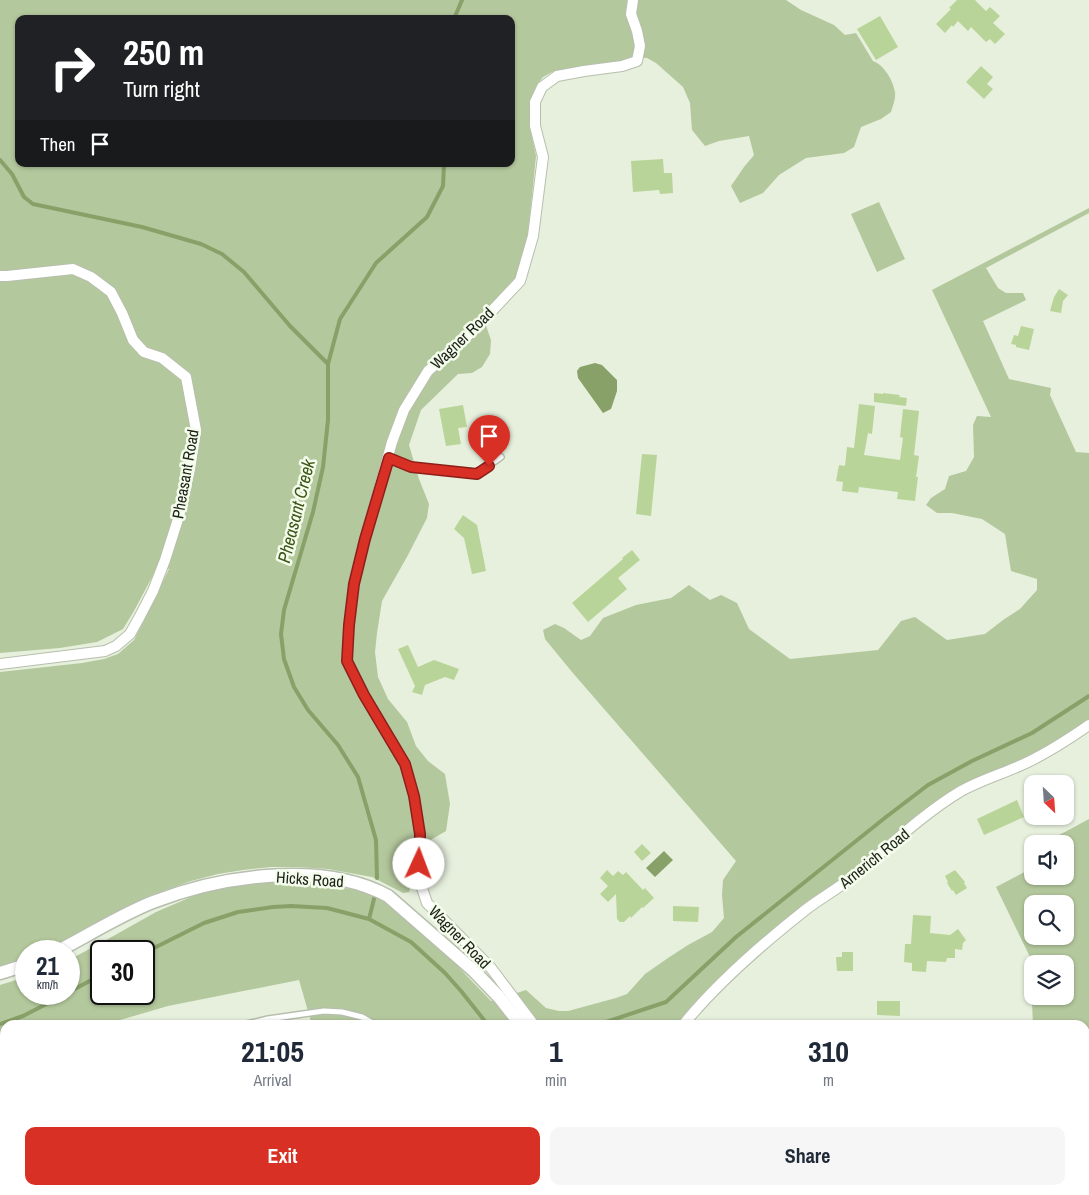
<!DOCTYPE html>
<html lang="en">
<head>
<meta charset="utf-8">
<style>
	:root { --surface:#fff; --page:#f6f6f7; --text:#1f2937; --muted:#747a83; --accent:#d93025 }
	body { margin:0; font-family:"Archivo Narrow",sans-serif; background:var(--page); color:var(--text); height:100vh; display:flex; flex-direction:column; font-size:19px; white-space:nowrap }
	* { box-sizing:border-box; margin:0 }
	p { font-size:16px; color:var(--muted) }
	.icon { flex:none; width:28px; height:28px; fill:none; stroke:currentColor; stroke-width:2; stroke-linecap:round; stroke-linejoin:round }
	.map { position:relative; flex:1; overflow:hidden }
	.sheet { position:absolute; left:0px; top:1020px; width:1090px; height:175px; display:flex; flex-direction:column; background:var(--surface); border-radius:15px 15px 0 0; box-shadow:0 1px 4px #0004 }
	.sheet>* { flex:none }
	.guide { position:absolute; left:15px; top:15px; width:500px; height:152px; border-radius:10px; box-shadow:0 1px 4px #0004; background:#202124; color:#fff; overflow:hidden }
	.needle { width:32px; rotate:155deg }
	.buttons { position:absolute; left:1024px; top:775px; display:grid; gap:10px }
	.buttons a { display:grid; place-items:center; width:50px; height:50px; border-radius:10px; background:var(--surface); box-shadow:0 1px 4px #0004; font-size:25px }
	.speed { position:absolute; left:15px; top:940px; display:flex; gap:10px; font-size:25px; font-weight:700; text-align:center }
	.speed>* { display:grid; place-content:center; width:65px; height:65px; border-radius:50%; background:var(--surface); box-shadow:0 1px 4px #0004; line-height:1 }
	.speed small { font-size:12px; font-weight:400 }
	.speed .limit { border:2px solid #111; border-radius:8px; background:#fff; color:#111 }
	.pin { position:absolute; display:grid; place-items:center; width:42px; height:42px; color:#fff; margin:-51px -21px; border-radius:50% 50% 50% 0; rotate:-45deg; box-shadow:0 0 5px #0007 }
	.pin .icon { rotate:45deg }
	.me { position:absolute; width:55px; margin:-28px; rotate:2deg; stroke-linejoin:round; filter:drop-shadow(0 0 4px #0008) }
	.turn { display:flex; align-items:center; gap:18px; height:105px; padding:0 25px; font-size:22px }
	.turn .icon { width:65px; height:65px; stroke-width:2.5 }
	.turn b { display:block; font-size:35px; line-height:42px }
	.then { display:flex; align-items:center; height:48px; padding:0 25px; background:#0003; gap:10px; font-size:19px }
	.eta { display:flex; justify-content:space-evenly; align-items:center; height:85px; text-align:center }
	.eta b { font-size:30px; font-weight:700; line-height:35px }
	.primary-button { display:flex; gap:10px; margin-top:auto; padding:10px 25px }
	.primary-button a { flex:1; height:58px; border-radius:10px; background:var(--accent); color:#fff; font-size:20px; font-weight:700; line-height:58px; text-align:center }
	.primary-button a+a { background:var(--page); color:var(--text) }
	.map>svg:first-child { display:block }
	.green { fill:#b4c89d; fill-rule:evenodd }
	.water { fill:#88a168 }
	.lines { fill:none; stroke-linecap:round; stroke-linejoin:round }
	.stream { stroke:#88a168; stroke-width:4 }
	.building { fill:#b9d498 }
	.service-casing { stroke:#b7bfad; stroke-width:8 }
	.minor-casing { stroke:#b7bfad; stroke-width:12 }
	.tertiary-casing { stroke:#b7bfad; stroke-width:15 }
	.path { stroke:#8c9284; stroke-width:2; stroke-dasharray:1 4; stroke-linecap:butt }
	.service { stroke:#fff; stroke-width:5 }
	.minor { stroke:#fff; stroke-width:10 }
	.tertiary { stroke:#fff; stroke-width:12 }
	.route-casing { stroke:#8d1f18; stroke-width:12 }
	.route { stroke:#d93025; stroke-width:9 }
	.labels { text-anchor:middle; dominant-baseline:central; stroke-width:5; stroke-linejoin:round; paint-order:stroke }
	.street-label { font-size:16px; fill:#1d2019; stroke:#f4fdeb }
	.water-label { font-size:18px; font-style:italic; fill:#3e5517; stroke:#f4fdeb }
</style>
</head>
<body>
<div class="map">
<svg width="1089" height="1195" viewBox="0 0 1089 1195">
	<rect width="100%" height="100%" fill="#e7f0dd"/>
	<path class="green" d="M0,0H786L801,10L834,25L845,35L856,33L873,61C884,65 893,80 895,92C896,98 893,106 891,112L881,119L861,127L854,147L844,153L806,158L779,175L763,193L740,203L731,186L744,167L754,155L749,136L719,141L705,146L692,130L690,103L683,87L656,63L647,58L634,57L622,61L554,71L543,77L537,85L530,100V128L536,156L528,235L516,278L482,314L491,340L490,354L482,367L472,373L458,374L421,410L409,445L419,479L429,504L427,518L408,555L382,601L377,633L375,652L378,677L388,699L407,722L416,746L428,761L445,774L450,804L446,831L415,849L412,881L409,892L403,893L372,877L328,869L297,867H271L243,870L218,874L191,881L148,896L53,946L40,951H26V957L0,967V672L82,663L104,659L118,654L134,640L169,569L159,564L134,611L123,629L97,642L60,648L0,653ZM19,19H511V164H19Z
		M879,202L905,259L877,272L851,214Z
		M1089,208V213L986,268L998,288L1006,293H1023L1026,300L983,321L1009,379L1051,388L1050,395L1076,452L1089,453V725L961,791L805,910L683,1025H312L299,980L168,1006L103,1025H5V1052H0V985L26,977V994H69V960L108,939L156,912L198,894L247,880L313,882L372,893L392,905L442,950L491,1001L526,990L546,1008L559,1011H568L616,998L627,994L645,974L668,958L688,945L712,932L724,918L722,895L723,880L736,861L572,672L545,639L543,630L555,624L564,628L581,640L590,636L603,618L636,605L671,598L689,585L710,600L721,595L737,603L749,629L790,659L878,650L901,621L915,617L947,640L985,634L1003,620L1020,609L1037,590V579L1011,571L1005,534L982,519L952,513H937L926,505L931,498L945,489L949,476L966,471L974,457L973,425L977,416L991,417L932,290ZM101,951H144V994H101Z
		M1089,819V1195H713L711,1190H994L999,1194L1003,1190H1085V1025H1033L1030,957L996,887L1032,868V876H1065V844H1047L1048,841ZM1032,904H1065V936H1032ZM1032,964H1065V996H1032Z
		M351,1190H690L692,1195H351Z"/>
	<path class="water" d="M595,363L602,365L617,380V391L611,409L603,413L578,378L577,371L580,367Z
		M664,851L673,860L655,877L646,868Z"/>
	<g class="lines">
		<path class="stream" d="M454,19L462,0
			M0,160L12,174L24,197L33,204L142,227L201,244L222,254L244,272L290,326L328,364
			M377,878L376,840L358,777L338,745L308,710L294,687L284,659L281,634L284,610L313,512L323,467L328,420V364L340,319L376,263L427,217L443,186L444,164
			M369,919L375,895
			M144,953L204,923L238,912L273,907L291,906L327,908L369,919L411,942L445,973L461,991L488,1025
			M69,992L101,975
			M0,1024L23,1016L66,994
			M597,1025L666,1002L736,937L886,817L928,785L972,761L1032,733L1089,696
			M650,1190L653,1195"/>
	</g>
	<path class="building" d="M957,0H975L986,11L990,7L1000,16L993,23L1005,34L995,44L990,39L986,42L971,27L968,31L958,21L953,27L952,25L945,33L936,24L951,9L949,8Z
		M880,16L898,47L876,60L857,29Z
		M981,66L993,77L987,84L993,89L984,99L966,82Z
		M663,159L664,173H672L673,193L660,194L659,190L633,192L631,161Z
		M1059,289L1068,295L1063,301L1061,313L1050,311L1054,297Z
		M1021,326L1034,329L1029,350L1016,347V345L1011,344L1014,335L1018,336Z
		M874,393L883,394V393L900,395L899,397L907,398L906,406L874,402Z
		M859,404L875,406L872,434L868,433L864,455L900,460L903,438L900,437L903,409L919,411L914,455L919,456L916,477H918L915,501L897,499L898,492L859,487L858,493L842,491L843,482L836,481L839,465L845,466L847,447L854,448Z
		M463,405L467,427L458,428L461,444L446,446L439,409Z
		M642,454L657,455L651,516L636,514Z
		M463,515L477,525L486,571L472,574L464,538L454,529Z
		M632,550L640,560L618,578L627,589L588,622L572,603L623,559L622,558Z
		M408,645L418,667L434,660L459,669L454,680L445,677L425,685L422,695L412,692L415,686L398,649Z
		M1017,800L1024,817L984,835L977,819Z
		M642,844L651,853L642,861L634,852Z
		M607,870L613,876L618,871L623,875L626,872L643,890L645,888L654,898L643,908L642,907L631,918L630,916L624,922H620L617,919L616,894L608,902L600,894L608,886L600,878Z
		M955,870L965,882L964,883L967,888L956,895L953,890L952,891L947,883L948,882L945,876Z
		M673,906L699,907L698,922L673,921Z
		M913,915L931,916L930,933L950,935L958,929L966,940L963,943L962,950L955,949V958H947L946,962L927,961L926,972L912,971V963L904,962L905,944H911Z
		M842,952H853V971H837L836,957H842Z
		M877,1001H900V1016L877,1015Z"/>
	<g class="lines">
		<defs>
			<path id="service" d="M389,458L411,467L477,474L501,457
				M242,1025L268,1019L324,1011L342,1012L362,1017L376,1025
				M0,1091H5
				M499,1190L502,1195"/>
			<path id="minor" d="M0,276H7L73,269L91,277L111,292L122,313L133,340L144,352L162,358L186,377L196,430L190,469L179,516L165,560L153,591L139,618L130,634L116,646L105,651L0,664
				M534,1025L491,968L427,903L419,879L420,834L414,796L405,764L364,695L347,661L349,625L354,584L365,539L392,442L404,410L428,371L473,331L520,281L533,236L543,157L535,126V102L542,87L557,76L584,71L622,66L637,61L640,46L637,31L631,14L633,0
				M683,1025C718,982 761,945 804,911C819,899 836,890 851,878C887,849 921,815 961,791C979,781 998,775 1017,767C1043,756 1066,741 1089,725"/>
			<path id="tertiary" d="M58,951C89,935 120,915 153,902C220,876 322,860 388,896L474,971L499,997L521,1025
				M0,973L26,965
				M699,1190L701,1195"/>
		</defs>
		<use href="#service" class="service-casing"/>
		<use href="#minor" class="minor-casing"/>
		<use href="#tertiary" class="tertiary-casing"/>
		<path class="path" d="M0,1133L5,1132
			M204,1195L208,1190"/>
		<use href="#service" class="service"/>
		<use href="#minor" class="minor"/>
		<use href="#tertiary" class="tertiary"/>
	</g>
	<g class="lines">
		<defs>
			<path id="route" d="M419,864L420,834L414,796L405,764L364,695L347,661L349,625L354,584L365,539L389,458L411,467L477,474L489,466"/>
		</defs>
		<use href="#route" class="route-casing"/>
		<use href="#route" class="route"/>
	</g>
	<g class="labels">
		<g class="street-label">
			<text transform="translate(462 338) rotate(-44)">Wagner Road</text>
			<text transform="translate(185 474) rotate(-80)">Pheasant Road</text>
			<text transform="translate(874 858) rotate(-39)">Arnerich Road</text>
			<text transform="translate(310 879) rotate(4)">Hicks Road</text>
			<text transform="translate(460 937) rotate(46)">Wagner Road</text>
		</g>
		<g class="water-label">
			<text transform="translate(296 511) rotate(-76)">Pheasant Creek</text>
		</g>
	</g>
</svg>
<div class="buttons">
<a><svg class="needle" viewBox="-14 -14 28 28"><path d="M0-13l5 13h-10z" fill="#e53935"/><path d="M0 13l5-13h-10z" fill="#747a83"/></svg></a>
<a><svg class="icon" aria-label="sound" viewBox="0 0 24 24"><path d="M4 9h4l5-4v14l-5-4H4zM17 9q2 3 0 6"/></svg></a>
<a><svg class="icon" aria-label="search" viewBox="0 0 24 24"><circle cx="10" cy="10" r="6"/><path d="M15 15l6 6"/></svg></a>
<a><svg class="icon" aria-label="layers" viewBox="0 0 24 24"><path d="M12 4l9 5-9 5-9-5zM3 14l9 5 9-5"/></svg></a>
</div>
<div class="speed"><div>21<small>km/h</small></div><div class="limit">30</div></div>
<div class="pin" style="left:489px;top:466px;background:#d93025"><svg class="icon" aria-label="arrive" viewBox="0 0 24 24"><path d="M6 21V4h12l-3 4 3 4H6"/></svg></div>
<svg class="me" style="left:419px;top:864px" viewBox="-20 -20 40 40"><circle r="19" fill="#fff"/><path d="M0-13L10 11 0 6-10 11z" fill="#d93025"/></svg>
<div class="guide">
<div class="turn"><svg class="icon" aria-label="right" viewBox="0 0 24 24"><path d="M7 20v-9h11M14 6l5 5-5 5"/></svg><div><b>250 m</b>Turn right</div></div>
<div class="then">Then<svg class="icon" aria-label="arrive" viewBox="0 0 24 24"><path d="M6 21V4h12l-3 4 3 4H6"/></svg></div>
</div>
<section class="sheet">
<div class="eta">
<div><b>21:05</b><p>Arrival</p></div>
<div><b>1</b><p>min</p></div>
<div><b>310</b><p>m</p></div>
</div>
<div class="primary-button"><a>Exit</a><a>Share</a></div>
</section>
</div>
</body>
</html>
